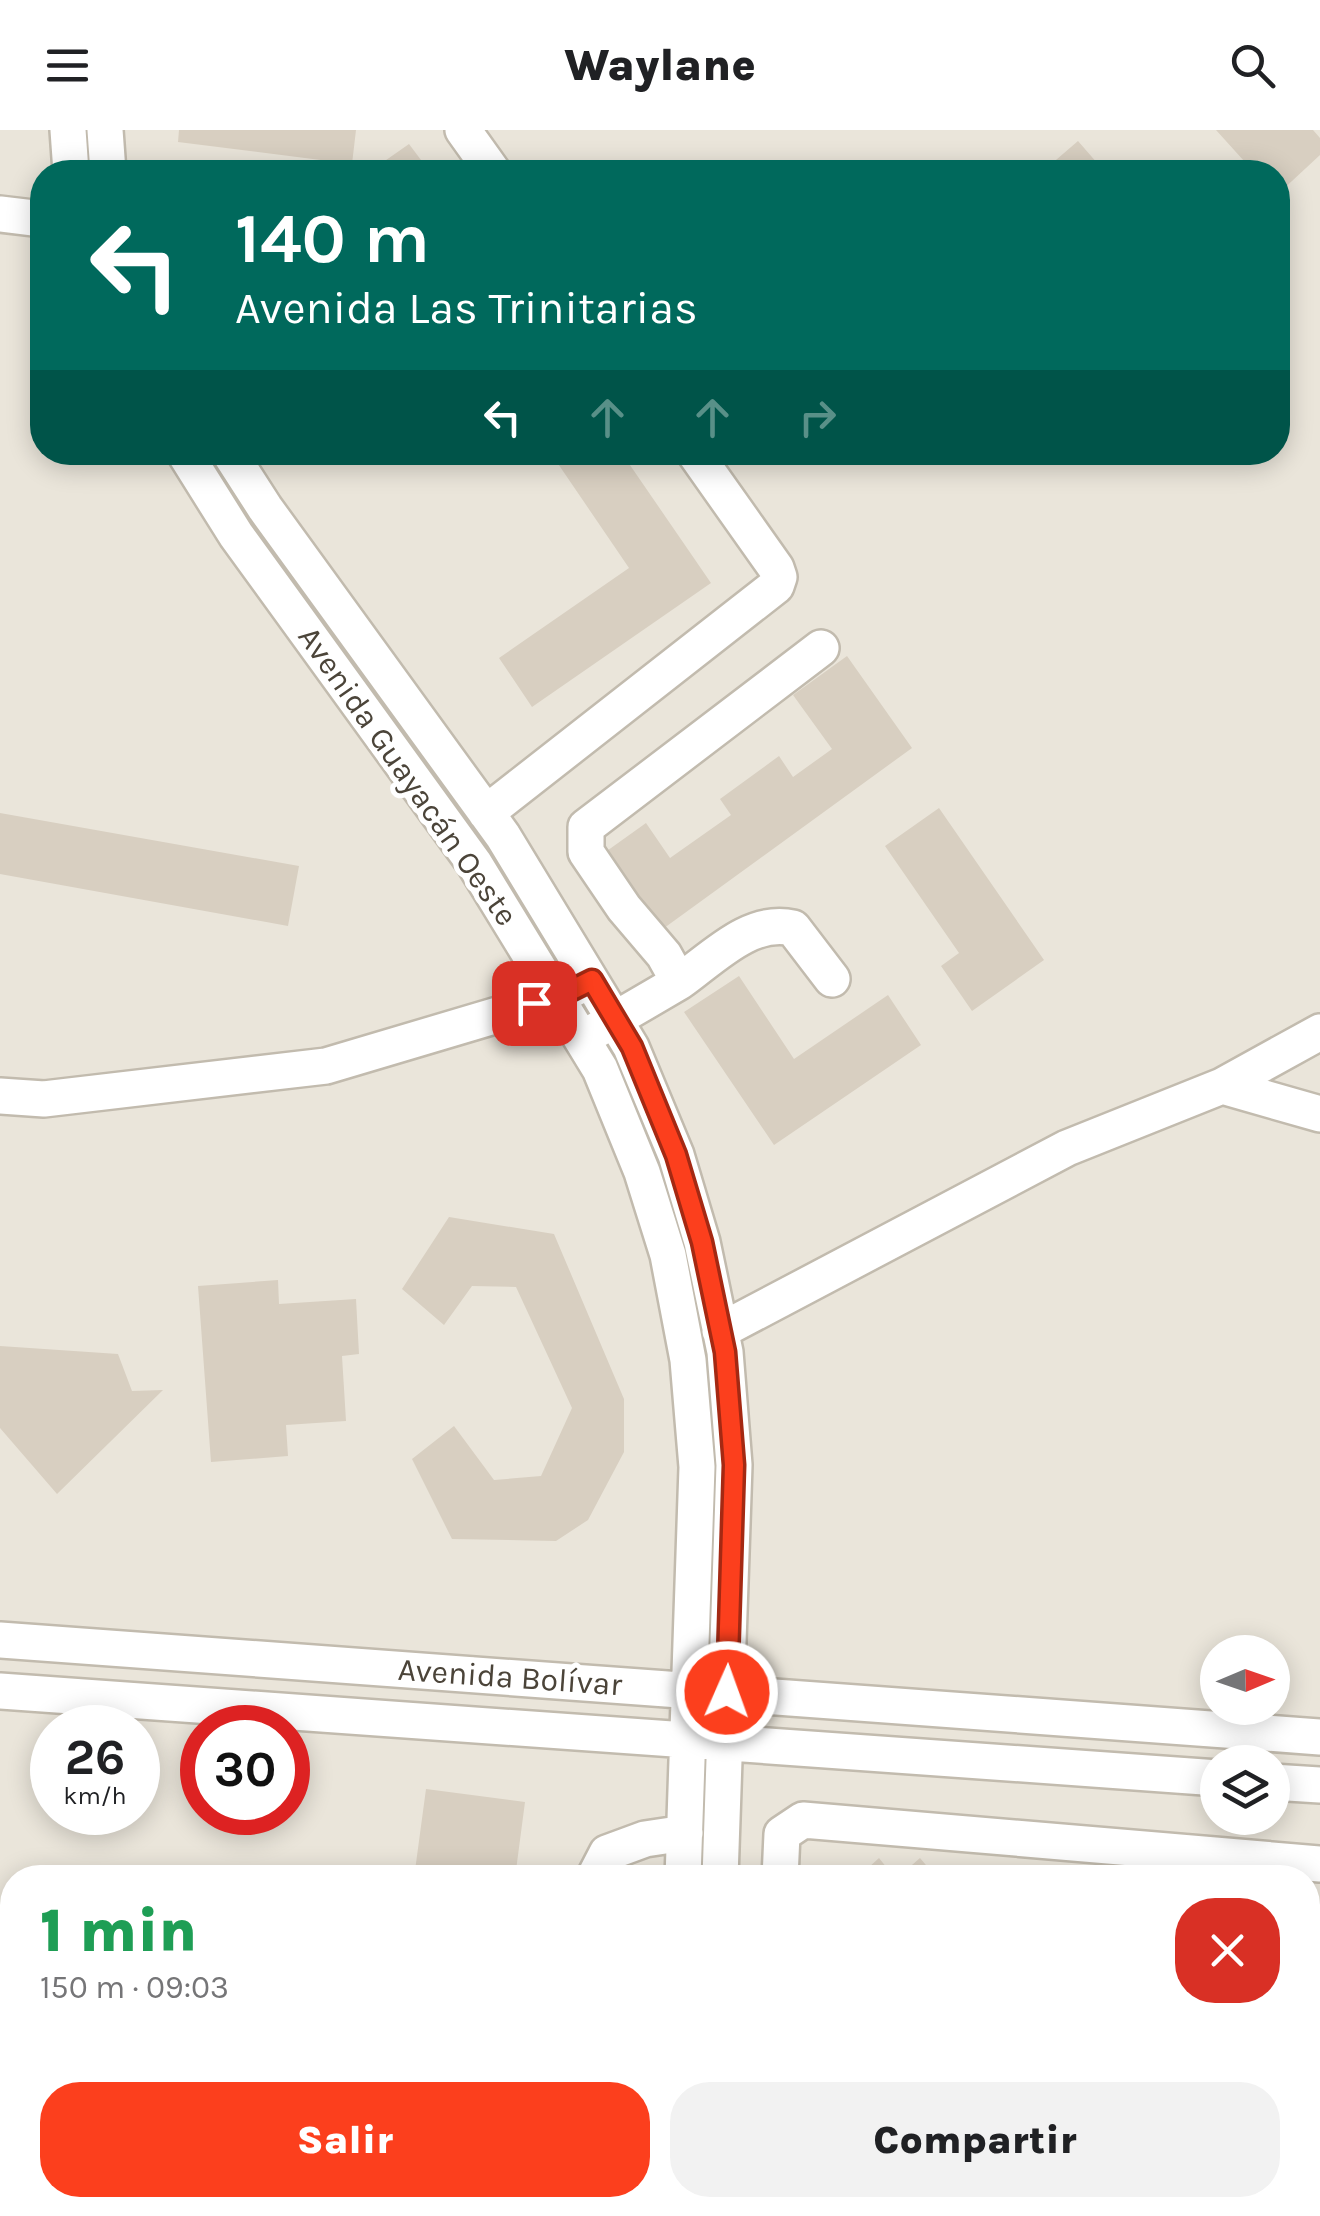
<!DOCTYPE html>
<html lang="es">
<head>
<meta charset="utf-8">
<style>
	:root { --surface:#fff; --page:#f2f2f2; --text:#202124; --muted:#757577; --accent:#fc3f1d }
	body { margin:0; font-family:Karla,sans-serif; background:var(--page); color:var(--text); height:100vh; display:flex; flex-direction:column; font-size:38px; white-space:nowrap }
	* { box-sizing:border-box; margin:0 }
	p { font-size:32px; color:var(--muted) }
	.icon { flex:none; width:55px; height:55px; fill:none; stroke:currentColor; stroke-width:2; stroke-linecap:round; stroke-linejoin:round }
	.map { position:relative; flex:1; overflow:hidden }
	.side { position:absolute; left:0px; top:1735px; width:1320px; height:352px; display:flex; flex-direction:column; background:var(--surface); border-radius:40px 40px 0 0; box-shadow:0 5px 25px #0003 }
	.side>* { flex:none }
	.hud { position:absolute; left:30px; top:30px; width:1260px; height:305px; border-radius:40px; box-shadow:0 5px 25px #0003; background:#00695c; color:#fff; overflow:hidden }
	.needle { width:65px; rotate:88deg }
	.buttons { position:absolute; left:1200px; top:1505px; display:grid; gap:20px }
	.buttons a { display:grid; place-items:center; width:90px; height:90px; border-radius:50%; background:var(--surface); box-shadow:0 5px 25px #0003; font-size:50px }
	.speed { position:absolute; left:30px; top:1575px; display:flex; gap:20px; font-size:50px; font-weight:700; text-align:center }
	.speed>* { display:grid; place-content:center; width:130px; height:130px; border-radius:50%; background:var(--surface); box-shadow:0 5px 25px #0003; line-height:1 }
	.speed small { font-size:25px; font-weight:400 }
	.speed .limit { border:15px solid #d22; background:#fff; color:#111 }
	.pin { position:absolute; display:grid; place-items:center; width:85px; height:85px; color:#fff; margin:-42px; border-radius:20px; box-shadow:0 5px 15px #0006 }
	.me { position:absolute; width:110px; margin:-55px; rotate:2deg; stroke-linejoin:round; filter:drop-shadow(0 0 8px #0008) }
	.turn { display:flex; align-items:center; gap:35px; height:210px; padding:0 40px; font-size:45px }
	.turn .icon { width:130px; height:130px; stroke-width:2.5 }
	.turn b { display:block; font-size:70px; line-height:85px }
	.lanes { display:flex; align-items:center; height:95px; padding:0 40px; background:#0003; justify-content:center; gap:50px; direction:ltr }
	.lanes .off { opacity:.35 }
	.round { display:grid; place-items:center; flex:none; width:105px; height:105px; border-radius:40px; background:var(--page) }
	.summary { display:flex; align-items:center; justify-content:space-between; height:170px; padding:0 40px }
	h1 { font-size:60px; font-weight:800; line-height:75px; color:#1e9e55 }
	.cta { display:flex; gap:20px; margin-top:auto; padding:20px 40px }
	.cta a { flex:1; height:115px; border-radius:40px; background:var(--accent); color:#fff; font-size:40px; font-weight:800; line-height:115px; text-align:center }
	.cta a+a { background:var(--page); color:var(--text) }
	header { display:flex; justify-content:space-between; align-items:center; height:130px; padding:0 40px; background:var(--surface); font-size:45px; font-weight:800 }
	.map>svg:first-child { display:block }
	.residential { fill:#eae5da; fill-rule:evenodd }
	.building { fill:#d8cfc1 }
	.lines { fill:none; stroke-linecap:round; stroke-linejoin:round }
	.minor-casing { stroke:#c2bbae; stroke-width:40 }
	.minor { stroke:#fff; stroke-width:35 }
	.route-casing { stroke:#a42913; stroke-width:25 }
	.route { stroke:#fc3f1d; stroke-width:18 }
	.labels { text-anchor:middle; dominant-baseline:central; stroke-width:10; stroke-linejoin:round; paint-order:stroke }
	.street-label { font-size:32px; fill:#4b4439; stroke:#fff }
</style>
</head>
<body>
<header><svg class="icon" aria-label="menu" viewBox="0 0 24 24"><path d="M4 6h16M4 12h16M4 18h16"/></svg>Waylane<svg class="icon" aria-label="search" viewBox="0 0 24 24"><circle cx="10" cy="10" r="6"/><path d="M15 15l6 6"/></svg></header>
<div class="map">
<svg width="1320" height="2086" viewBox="0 0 1320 2086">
	<rect width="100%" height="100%" fill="#f6f3ec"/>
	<path class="residential" d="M0,0H1320V2086H0ZM42,42H1278V322H42ZM1218,1522H1272V1578H1218ZM52,1598H138V1682H52ZM202,1598H288V1682H202ZM1218,1632H1272V1688H1218ZM12,1748H1308V2075H12Z"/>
	<path class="building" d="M179,0H356L352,34L178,12Z
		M1216,0H1313L1320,8V25L1278,64V42H1254Z
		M1078,11L1105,42H1042Z
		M409,14L430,42H369Z
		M550,322H621L711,453L532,577L499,528L629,438Z
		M847,526L912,618L660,801L604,723L646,693L670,728L731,685L720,669L779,626L793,647L832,619L793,565Z
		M939,678L1044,830L972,881L941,836L959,823L885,716Z
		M0,683L299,736L288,796L0,744Z
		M739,846L794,929L888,865L921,915L774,1015L684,882Z
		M449,1087L554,1104L624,1269V1322L588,1390L556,1411L452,1409L412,1329L454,1296L494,1350L541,1346L572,1278L516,1157L472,1156L444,1195L402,1159Z
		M278,1150L279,1174L356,1169L359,1224L342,1226L346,1291L286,1295L288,1326L211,1332L198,1156Z
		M0,1216L118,1224L132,1261L163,1260L57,1364L0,1298Z
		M426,1659L525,1672L515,1748H414Z
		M879,1728L895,1748H857Z
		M920,1728L937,1748H897Z
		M1308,1787L1320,1788V1839L1308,1838Z
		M1308,2007L1320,2008V2061L1308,2060Z
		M983,2075H1094L1093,2086H982Z"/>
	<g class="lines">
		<defs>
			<path id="minor" d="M68,0L71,42
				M105,0L108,42
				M463,0L493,42
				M0,84L42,89
				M184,322L236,405L474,733L600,939L642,1042L668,1125L688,1230L697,1337L683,1748
				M229,322L265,378L503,706L631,917L676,1025L702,1112L725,1222L734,1335L720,1748
				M486,683L776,456L779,447L776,438L694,322
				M679,852C713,828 750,788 793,798L832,849
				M595,901L679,852L664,825L624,778L586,722V697L821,518
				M1222,956L1320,984
				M0,966L44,969L326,936L558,867L575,858
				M720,1201L1067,1018L1222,956L1320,902
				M0,1510L1320,1607
				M0,1561L1218,1648
				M1272,1652L1320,1655
				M594,1748L607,1723L645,1709L685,1703
				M780,1748L782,1704L803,1690L1320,1734
				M0,2035H12
				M478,2075L567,2086
				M822,2075L845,2086
				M654,2086H695"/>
		</defs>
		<use href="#minor" class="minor-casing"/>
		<use href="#minor" class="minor"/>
	</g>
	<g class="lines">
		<defs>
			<path id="route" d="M534,873L558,867L592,850L632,917L676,1025L702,1112L725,1222L734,1335L727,1562"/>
		</defs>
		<use href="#route" class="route-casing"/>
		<use href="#route" class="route"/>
	</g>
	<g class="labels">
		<g class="street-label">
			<text transform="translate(408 646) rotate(55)">Avenida Guayacán Oeste</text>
			<text transform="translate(510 1547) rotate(4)">Avenida Bolívar</text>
		</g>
	</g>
</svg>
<div class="buttons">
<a><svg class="needle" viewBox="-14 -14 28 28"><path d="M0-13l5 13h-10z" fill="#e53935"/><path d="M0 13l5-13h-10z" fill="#757577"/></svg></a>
<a><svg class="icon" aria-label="layers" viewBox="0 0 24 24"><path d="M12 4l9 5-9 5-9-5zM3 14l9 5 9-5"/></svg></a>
</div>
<div class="speed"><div>26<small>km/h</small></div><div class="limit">30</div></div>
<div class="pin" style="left:534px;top:873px;background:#d93025"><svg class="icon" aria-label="arrive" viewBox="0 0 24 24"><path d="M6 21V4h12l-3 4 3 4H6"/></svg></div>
<svg class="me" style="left:727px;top:1562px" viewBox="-20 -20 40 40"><circle r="17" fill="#fc3f1d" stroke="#fff" stroke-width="3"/><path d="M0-11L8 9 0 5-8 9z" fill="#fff"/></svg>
<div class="hud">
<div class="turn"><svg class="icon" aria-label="left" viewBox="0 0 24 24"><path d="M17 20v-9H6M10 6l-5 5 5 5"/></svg><div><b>140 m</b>Avenida Las Trinitarias</div></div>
<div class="lanes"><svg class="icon" aria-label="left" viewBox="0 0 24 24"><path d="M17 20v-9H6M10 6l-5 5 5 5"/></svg><svg class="icon off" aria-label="ahead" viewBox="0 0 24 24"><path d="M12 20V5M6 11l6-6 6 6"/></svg><svg class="icon off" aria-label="ahead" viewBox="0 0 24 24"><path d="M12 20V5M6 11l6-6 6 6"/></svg><svg class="icon off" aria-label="right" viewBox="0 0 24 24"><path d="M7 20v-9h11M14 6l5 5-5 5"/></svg></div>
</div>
<section class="side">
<div class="summary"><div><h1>1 min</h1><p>150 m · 09:03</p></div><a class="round" style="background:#d93025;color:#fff"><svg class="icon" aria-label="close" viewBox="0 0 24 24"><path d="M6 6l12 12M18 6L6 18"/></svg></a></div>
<div class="cta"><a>Salir</a><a>Compartir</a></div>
</section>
</div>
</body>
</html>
